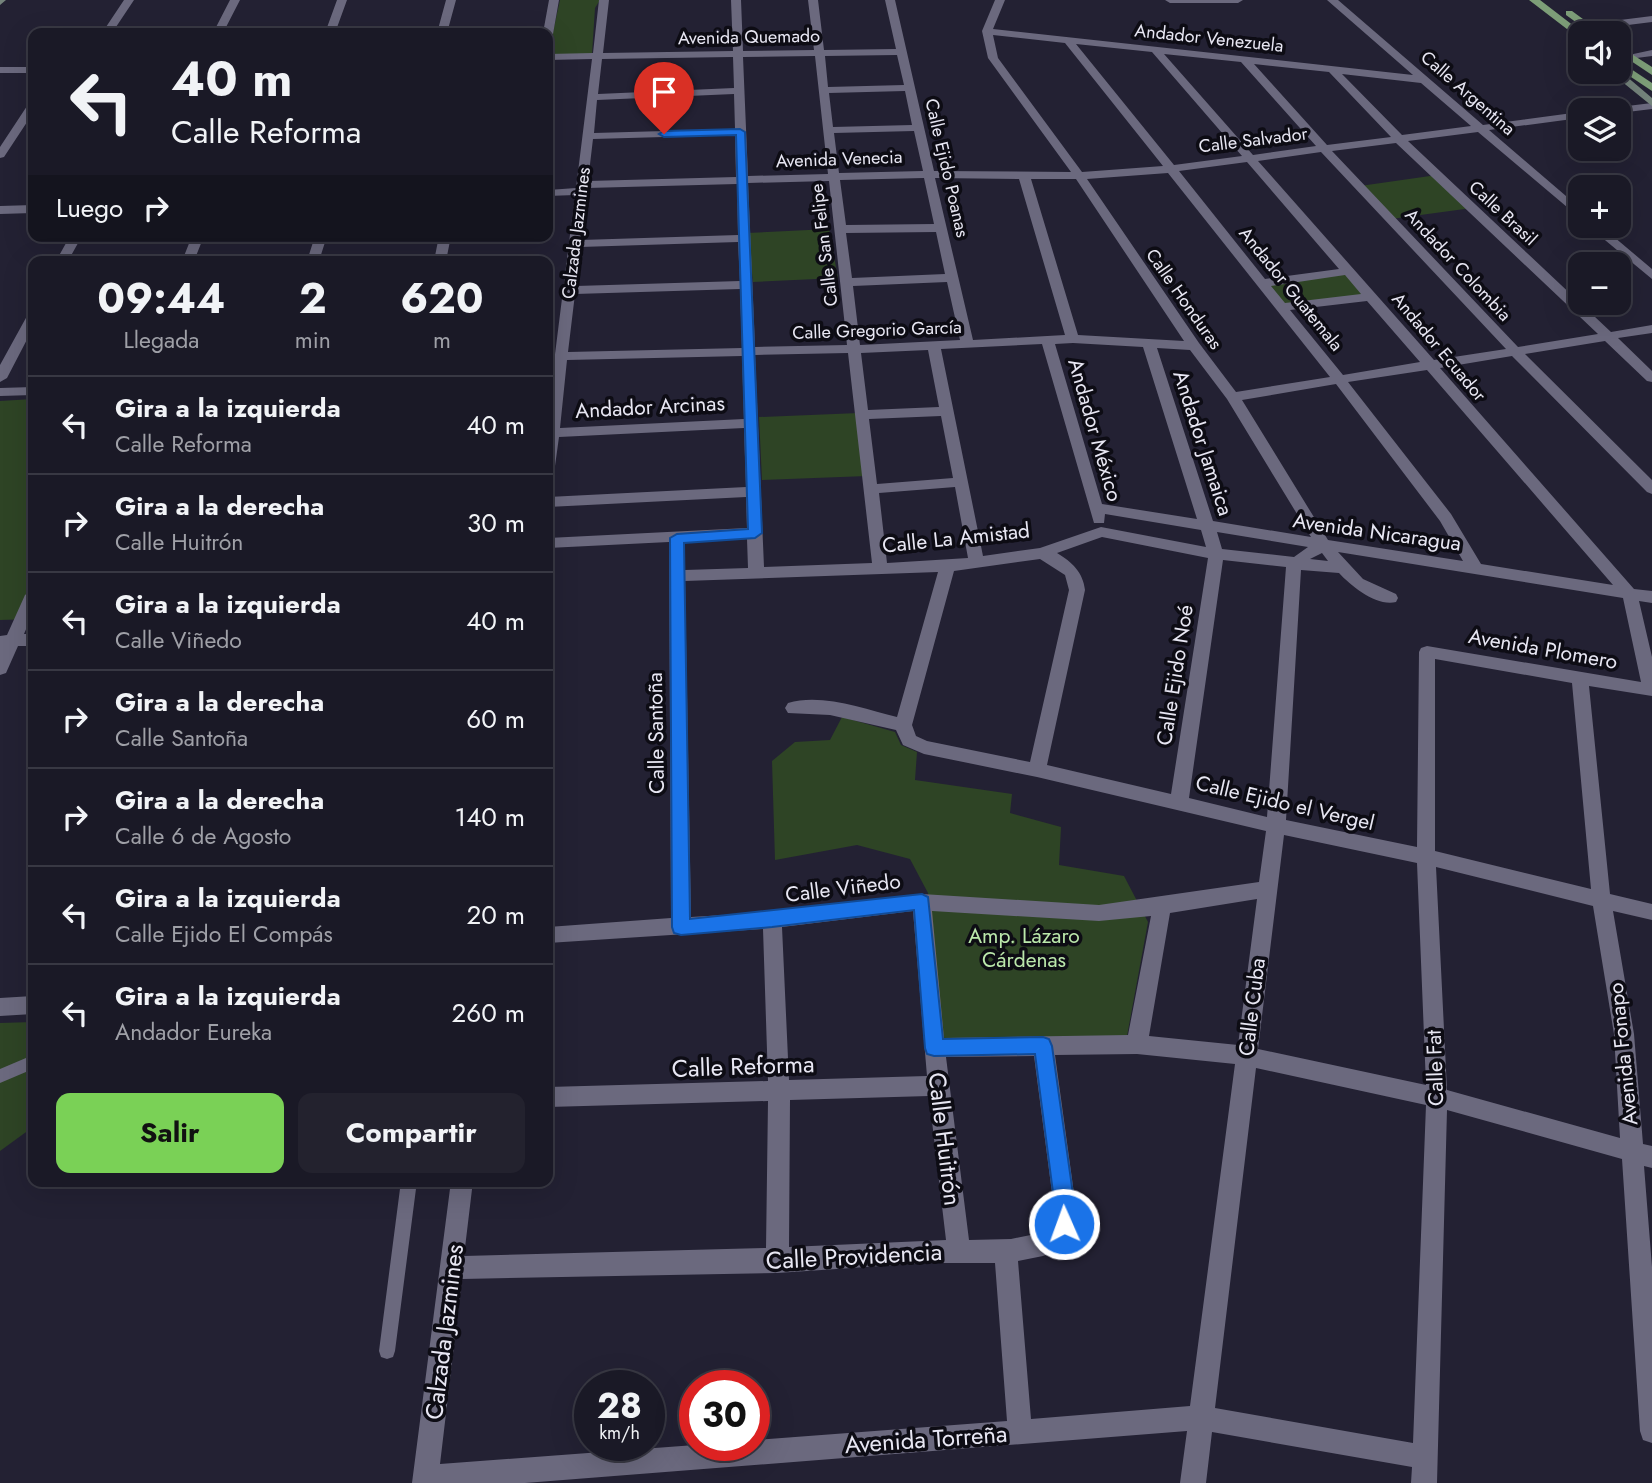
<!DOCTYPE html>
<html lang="es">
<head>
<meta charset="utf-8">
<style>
	:root { --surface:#1a1926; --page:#23222e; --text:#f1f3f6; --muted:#9fa0a7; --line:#383843; --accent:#7ad156 }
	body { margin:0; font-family:Jost,sans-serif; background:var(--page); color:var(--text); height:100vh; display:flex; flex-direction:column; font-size:26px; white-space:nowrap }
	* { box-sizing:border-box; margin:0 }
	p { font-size:23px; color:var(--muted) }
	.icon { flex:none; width:38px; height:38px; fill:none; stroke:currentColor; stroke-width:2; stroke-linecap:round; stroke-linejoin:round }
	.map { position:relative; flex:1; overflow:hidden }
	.drawer { position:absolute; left:28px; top:256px; width:525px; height:931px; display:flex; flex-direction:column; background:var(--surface); border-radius:14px; box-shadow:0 7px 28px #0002,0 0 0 2px var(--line) }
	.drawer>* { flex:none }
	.top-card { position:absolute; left:28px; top:28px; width:525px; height:214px; border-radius:14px; box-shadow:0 7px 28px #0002,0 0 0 2px var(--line); background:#1a1926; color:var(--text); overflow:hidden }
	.controls { position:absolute; left:1568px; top:21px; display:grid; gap:14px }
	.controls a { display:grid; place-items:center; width:63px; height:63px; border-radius:14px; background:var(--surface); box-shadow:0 7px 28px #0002,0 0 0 2px var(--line); font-size:35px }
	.speed { position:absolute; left:574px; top:1370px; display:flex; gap:14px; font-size:35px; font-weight:700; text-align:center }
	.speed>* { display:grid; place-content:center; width:91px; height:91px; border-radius:50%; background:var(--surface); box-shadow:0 7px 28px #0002,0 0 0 2px var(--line); line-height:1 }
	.speed small { font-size:18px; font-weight:400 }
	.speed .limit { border:10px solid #d22; background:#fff; color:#111 }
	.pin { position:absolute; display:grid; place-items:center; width:60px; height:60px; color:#fff; margin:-72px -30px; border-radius:50% 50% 50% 0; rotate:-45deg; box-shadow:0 0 7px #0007 }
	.pin .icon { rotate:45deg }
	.me { position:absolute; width:77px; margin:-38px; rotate:358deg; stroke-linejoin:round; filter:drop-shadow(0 0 5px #0008) }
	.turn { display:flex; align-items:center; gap:24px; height:147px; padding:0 28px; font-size:32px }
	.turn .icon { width:91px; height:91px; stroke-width:2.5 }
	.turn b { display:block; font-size:49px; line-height:60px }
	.then { display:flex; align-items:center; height:66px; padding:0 28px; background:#0003; gap:14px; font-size:26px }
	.eta { display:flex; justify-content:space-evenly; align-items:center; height:119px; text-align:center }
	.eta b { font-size:42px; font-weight:700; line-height:49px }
	.button { display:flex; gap:14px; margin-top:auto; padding:14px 28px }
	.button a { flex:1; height:80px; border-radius:14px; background:var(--accent); color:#111; font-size:28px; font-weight:700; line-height:80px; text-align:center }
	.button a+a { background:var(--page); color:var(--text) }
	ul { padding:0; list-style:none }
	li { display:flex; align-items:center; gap:21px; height:98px; padding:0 28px; border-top:2px solid var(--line) }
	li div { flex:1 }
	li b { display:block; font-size:26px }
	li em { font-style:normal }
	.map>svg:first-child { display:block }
	.green { fill:#2e4425 }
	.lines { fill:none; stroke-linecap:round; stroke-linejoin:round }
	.lane { fill:#6b697e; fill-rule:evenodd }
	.street { fill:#6b697e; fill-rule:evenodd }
	.secondary { fill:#74837b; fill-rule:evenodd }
	.primary { fill:#7d9e78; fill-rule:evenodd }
	.route { fill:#1a73e8; stroke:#114b97; stroke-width:2 }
	.labels { text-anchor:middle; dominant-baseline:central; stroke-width:7; stroke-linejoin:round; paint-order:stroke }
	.far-street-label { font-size:18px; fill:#e8e7f3; stroke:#0d0c14 }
	.street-label { font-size:21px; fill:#e8e7f3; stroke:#0d0c14 }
	.park-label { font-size:21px; fill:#bbe8ab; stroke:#0d0c14 }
	.near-street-label { font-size:24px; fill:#e8e7f3; stroke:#0d0c14 }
</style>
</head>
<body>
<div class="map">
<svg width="1652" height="1483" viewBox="0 0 1652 1483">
	<rect width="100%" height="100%" fill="#232133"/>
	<path class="green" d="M560,0H600L595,8L592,54L548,55Z
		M1437,175L1472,208L1391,219L1360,186Z
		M829,229L838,278L753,282L747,233Z
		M1349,271L1371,297L1282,307L1262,283Z
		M33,399V619L0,620V401Z
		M859,413L867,476L762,480L759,417Z
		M842,717L895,732L901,745L917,752L915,780L1012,794L1010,813L1061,827L1059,865L1124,876L1148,922L1127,1036L943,1039L928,893L910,859L857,845L775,860L772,761L795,742L830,740Z
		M33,1022V1127L0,1151V1023Z"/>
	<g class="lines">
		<path class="lane" d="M33,1055V1069L0,1083V1069Z
			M401,1181H417L395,1351L393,1357L387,1359L381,1357L379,1351Z"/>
		<path class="street" d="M124,0H134L112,33H102Z
			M230,0H240L223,33H213Z
			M337,0H347L335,33H325Z
			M446,0H456L447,33H437Z
			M549,0H559L553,34L548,37V33H543Z
			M599,0H609L603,53L733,51L731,0H741L743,51L814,50L808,0H818L824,50L896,49L885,0H895L934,171L1071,172L988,58L982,31L995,0H1005L993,29L1413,75L1327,0H1338L1483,125L1580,112V118L1489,130L1580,208V218L1478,132L1408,141L1611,332L1652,325V333L1618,338L1652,371V382L1647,381L1605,341L1525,354L1652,480V494L1647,492L1512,356L1440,368L1634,589L1652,591V603L1639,601L1652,657V696L1589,686L1610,894L1652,904V920L1613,911L1634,1034L1643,1144L1652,1146V1168L1644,1166L1652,1267V1443L1643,1440L1640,1431L1622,1159L1447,1110L1437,1483H1411L1412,1467L1212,1432L1206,1483H1180L1187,1431L525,1483H412L451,1181H473L464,1256L766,1248L768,1101L548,1107V1087L768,1081L763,929L548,943V927L671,918L669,542L548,548V538L747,528L746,497L548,507V497L746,487L744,428L559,437L555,466L548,471V410L575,195L548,196V190L576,188L592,59L548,60V54L593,53ZM993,35L1065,43L1163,166L1082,172L998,58ZM1076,44L1152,52L1242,156L1174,165ZM1164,54L1241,62L1316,146L1253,155ZM897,55L904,85L828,87L825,56ZM815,56L828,174L748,176L743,57ZM733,57L734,88L598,94L602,59ZM1254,64L1329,72L1391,137L1327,145ZM1342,74L1421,83L1471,126L1402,135ZM905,91L912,125L833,127L829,93ZM734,94L735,129L594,133L597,100ZM914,131L923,171L839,173L834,133ZM735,135L736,177L588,181L593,139ZM1396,143L1598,334L1518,347L1332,151ZM1321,152L1506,349L1434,360L1258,161ZM1247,162L1339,269L1265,279L1179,171ZM1168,173L1330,377L1236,392L1199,343L1087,179ZM924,178L934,224L846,225L840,180ZM935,178L1019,179L1065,335L973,340ZM1031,179H1076L1184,341L1078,335ZM829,181L847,345L755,347L748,183ZM737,184L738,235L581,240L587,188ZM936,232L945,274L852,278L846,233ZM738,242L740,281L576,286L580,247ZM1345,275L1361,294L1285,303L1271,286ZM947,282L960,340L860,345L853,286ZM740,289L742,348L568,352L575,294ZM1367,301L1420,362L1343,375L1290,310ZM1073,343L1143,347L1197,519L1102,504L1055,344ZM1042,344L1094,523H1104L1105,514L1201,530L1206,547L1101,527L1040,548L983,556L941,349ZM1157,348L1190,350L1227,399L1311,537L1213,521ZM928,350L939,407L868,410L861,353ZM848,353L872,563L764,567L755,355ZM742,356L744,419L560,428L567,360ZM1427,370L1613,585L1481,564L1451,514L1348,382ZM1336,384L1440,521L1463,561L1328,540L1242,400ZM941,416L953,478L877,484L869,419ZM955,487L968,558L887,563L879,493ZM1217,532L1308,547L1294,557L1222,549ZM1102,537L1208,558L1171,794L1047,765L1085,590C1083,572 1072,562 1057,553ZM747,539L748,568L685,570V542ZM1338,552L1623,598L1641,682L1427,646L1421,648L1419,652L1417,847L1286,820L1301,570L1339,573C1351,586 1377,607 1396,602L1398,598L1396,594L1363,579ZM1322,553L1328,561L1310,559ZM1040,559L1065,575L1069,590L1030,762L927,741L916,736L912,725L954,571ZM1223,560L1286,567L1267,817L1189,798ZM938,572L897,717C864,709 822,693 788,703L785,708L788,713L830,715L896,730L903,745L924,754L1037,777L1266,831L1259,882L1099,905L922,894L772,912L691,917L685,581ZM1435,659L1572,683L1591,889L1435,851ZM1284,835L1417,863L1426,1085L1258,1049ZM1436,867L1593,906L1614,1034L1620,1138L1447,1090ZM1257,899L1238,1045L1149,1036L1170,913ZM913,911L927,1076L789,1080L782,927ZM932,911L1099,921L1151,916L1128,1035L944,1038ZM1137,1054L1235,1064L1190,1406L1031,1419L1018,1261L1043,1256L1066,1247L1075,1225L1076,1208L1055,1055ZM1034,1056L1054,1208L1050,1231L1011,1239L969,1240L946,1057ZM1256,1068L1426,1105L1413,1443L1215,1408ZM929,1096L946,1240L789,1247L790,1100ZM926,1263H995L1007,1421L754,1440V1446L695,1445L440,1464L462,1279L777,1273Z
			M1165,0H1243L1238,3H1170Z
			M1652,16V22L1588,30L1583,27L1588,24Z
			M1652,50V56L1629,59L1624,56Z
			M0,67H33V73H0Z
			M33,102V113L4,157L0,158V147L29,103Z
			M1652,103V109L1619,113V110H1614L1619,107Z
			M33,205V213L0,214V206Z
			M1588,226H1601L1652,269V279Z
			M70,236H82L68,261H56Z
			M192,236H204L194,261H182Z
			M315,236H327L319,261H307Z
			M439,236H451L446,261H434Z
			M33,312V328L7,378L0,382V365L27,316Z
			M33,387V395L0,396V388Z
			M33,589V613L24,634H33V646H18L6,673L0,675V636L7,635L25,595Z
			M33,996V1014L0,1016V998Z"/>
		<path class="secondary" d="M0,0H6L0,5Z
			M1619,70L1652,98V106L1610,72Z"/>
		<path class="primary" d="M1529,0H1540L1583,33H1580V39Z
			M1566,11H1572L1602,33H1591L1566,15Z
			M1619,46L1652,67V75L1619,53Z
			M1619,61L1652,83V91L1619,69Z"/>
	</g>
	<path class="route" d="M740,129L745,132L762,533L755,538L684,543L690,919L922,894L928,897L943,1039L1043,1037L1049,1039L1052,1046L1075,1208L1071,1232L1064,1235L1057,1232L1054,1224L1055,1208L1035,1054L934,1056L927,1054L925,1048L914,910L772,927L681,935L674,933L672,927L670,538L677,534L748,529L736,135L664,137L659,134L664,131Z"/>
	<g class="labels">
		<g class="far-street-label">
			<text transform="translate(749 37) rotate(-1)">Avenida Quemado</text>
			<text transform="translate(1209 38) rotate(6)">Andador Venezuela</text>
			<text transform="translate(1468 93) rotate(41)">Calle Argentina</text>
			<text transform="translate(1253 140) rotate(-7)">Calle Salvador</text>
			<text transform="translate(839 159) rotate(-2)">Avenida Venecia</text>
			<text transform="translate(947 168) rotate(77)">Calle Ejido Poanas</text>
			<text transform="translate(1503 213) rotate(43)">Calle Brasil</text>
			<text transform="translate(576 233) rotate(-83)">Calzada Jazmines</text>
			<text transform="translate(824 245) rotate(-97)">Calle San Felipe</text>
			<text transform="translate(1458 265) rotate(47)">Andador Colombia</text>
			<text transform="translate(1291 289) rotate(51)">Andador Guatemala</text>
			<text transform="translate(1184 299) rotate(55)">Calle Honduras</text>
			<text transform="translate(877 330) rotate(-2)">Calle Gregorio García</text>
			<text transform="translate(1439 347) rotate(50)">Andador Ecuador</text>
		</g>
		<g class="street-label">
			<text transform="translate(650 407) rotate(-3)">Andador Arcinas</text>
			<text transform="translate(1095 430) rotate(74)">Andador México</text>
			<text transform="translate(1203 443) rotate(72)">Andador Jamaica</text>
			<text transform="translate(1377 532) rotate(8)">Avenida Nicaragua</text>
			<text transform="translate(956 538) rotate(-6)">Calle La Amistad</text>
			<text transform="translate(1543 649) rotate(10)">Avenida Plomero</text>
			<text transform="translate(1175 675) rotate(-81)">Calle Ejido Noé</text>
			<text transform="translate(656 733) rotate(-91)">Calle Santoña</text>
			<text transform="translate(1285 803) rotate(13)">Calle Ejido el Vergel</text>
			<text transform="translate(843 888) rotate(-7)">Calle Viñedo</text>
			<text transform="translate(1252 1007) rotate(-83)">Calle Cuba</text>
			<text transform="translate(1623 1054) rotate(-96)">Avenida Fonapo</text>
			<text transform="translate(1435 1068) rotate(-92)">Calle Fat</text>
		</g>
		<g class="park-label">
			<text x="1024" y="936">Amp. Lázaro<tspan x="1024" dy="24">Cárdenas</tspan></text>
		</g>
		<g class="near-street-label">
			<text transform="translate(743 1066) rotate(-2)">Calle Reforma</text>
			<text transform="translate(945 1139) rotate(83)">Calle Huitrón</text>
			<text transform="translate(854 1256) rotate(-3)">Calle Providencia</text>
			<text transform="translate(444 1332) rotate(-83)">Calzada Jazmines</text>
			<text transform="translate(926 1439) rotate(-4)">Avenida Torreña</text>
		</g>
	</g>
</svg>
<div class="controls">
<a><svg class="icon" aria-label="sound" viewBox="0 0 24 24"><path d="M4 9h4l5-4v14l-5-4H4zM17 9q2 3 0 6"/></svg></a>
<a><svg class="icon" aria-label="layers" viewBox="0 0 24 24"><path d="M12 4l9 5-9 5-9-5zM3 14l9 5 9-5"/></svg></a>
<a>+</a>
<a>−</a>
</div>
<div class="speed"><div>28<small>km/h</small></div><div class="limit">30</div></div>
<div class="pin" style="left:664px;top:134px;background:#d93025"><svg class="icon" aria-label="arrive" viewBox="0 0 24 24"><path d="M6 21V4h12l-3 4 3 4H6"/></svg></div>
<svg class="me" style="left:1064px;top:1224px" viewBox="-20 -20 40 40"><circle r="17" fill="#1a73e8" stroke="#fff" stroke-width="3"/><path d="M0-11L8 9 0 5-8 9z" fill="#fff"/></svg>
<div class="top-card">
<div class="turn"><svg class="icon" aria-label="left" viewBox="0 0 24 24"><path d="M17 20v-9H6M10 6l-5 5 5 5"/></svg><div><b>40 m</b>Calle Reforma</div></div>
<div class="then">Luego<svg class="icon" aria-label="right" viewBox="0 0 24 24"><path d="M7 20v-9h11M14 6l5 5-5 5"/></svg></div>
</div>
<section class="drawer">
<div class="eta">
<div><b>09:44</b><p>Llegada</p></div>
<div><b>2</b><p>min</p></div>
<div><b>620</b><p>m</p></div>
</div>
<ul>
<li><svg class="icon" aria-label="left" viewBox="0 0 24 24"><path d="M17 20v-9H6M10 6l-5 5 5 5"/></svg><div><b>Gira a la izquierda</b><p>Calle Reforma</p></div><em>40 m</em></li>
<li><svg class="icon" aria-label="right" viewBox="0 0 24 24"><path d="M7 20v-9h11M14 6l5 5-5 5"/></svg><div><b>Gira a la derecha</b><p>Calle Huitrón</p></div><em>30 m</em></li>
<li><svg class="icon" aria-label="left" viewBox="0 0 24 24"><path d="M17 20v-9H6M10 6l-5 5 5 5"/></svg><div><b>Gira a la izquierda</b><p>Calle Viñedo</p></div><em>40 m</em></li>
<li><svg class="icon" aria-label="right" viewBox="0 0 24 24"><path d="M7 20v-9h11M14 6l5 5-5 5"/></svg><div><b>Gira a la derecha</b><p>Calle Santoña</p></div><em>60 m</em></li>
<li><svg class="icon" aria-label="right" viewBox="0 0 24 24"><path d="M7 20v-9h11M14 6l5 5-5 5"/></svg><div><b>Gira a la derecha</b><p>Calle 6 de Agosto</p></div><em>140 m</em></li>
<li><svg class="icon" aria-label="left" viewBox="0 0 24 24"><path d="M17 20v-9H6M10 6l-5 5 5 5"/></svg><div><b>Gira a la izquierda</b><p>Calle Ejido El Compás</p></div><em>20 m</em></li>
<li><svg class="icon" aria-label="left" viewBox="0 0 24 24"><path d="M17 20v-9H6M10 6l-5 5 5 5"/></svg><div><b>Gira a la izquierda</b><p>Andador Eureka</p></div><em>260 m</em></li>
</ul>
<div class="button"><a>Salir</a><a>Compartir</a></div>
</section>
</div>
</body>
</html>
